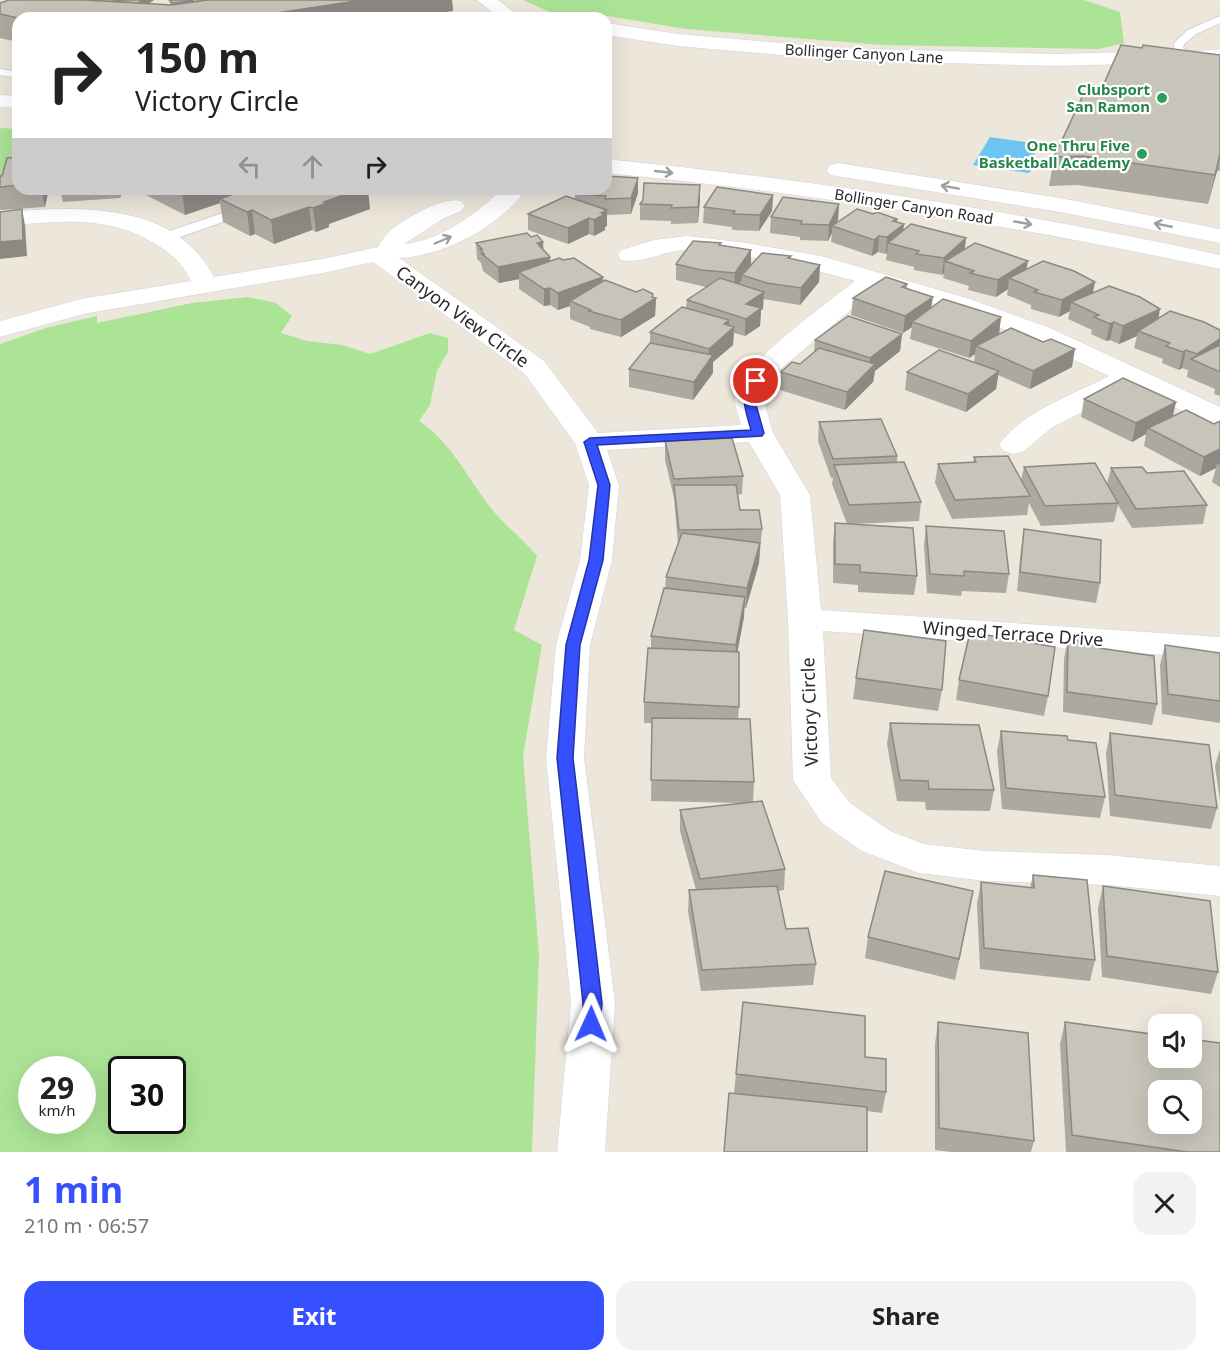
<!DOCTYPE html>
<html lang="en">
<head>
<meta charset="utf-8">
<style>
	:root { --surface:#fff; --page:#f2f2f2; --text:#222; --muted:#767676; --accent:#3750fd }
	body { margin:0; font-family:"Noto Sans",sans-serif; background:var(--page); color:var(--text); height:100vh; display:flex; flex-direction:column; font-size:22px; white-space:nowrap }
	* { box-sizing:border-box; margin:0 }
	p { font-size:20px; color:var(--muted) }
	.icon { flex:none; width:33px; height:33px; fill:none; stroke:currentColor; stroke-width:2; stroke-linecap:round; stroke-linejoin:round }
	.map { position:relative; height:1152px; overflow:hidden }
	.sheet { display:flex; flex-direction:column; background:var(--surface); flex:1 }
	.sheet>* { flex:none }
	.hud { position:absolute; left:12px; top:12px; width:600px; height:183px; border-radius:18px; box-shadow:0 6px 24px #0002; background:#fff; color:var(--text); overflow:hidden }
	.controls { position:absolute; left:1148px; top:1014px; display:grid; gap:12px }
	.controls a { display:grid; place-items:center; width:54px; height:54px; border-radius:12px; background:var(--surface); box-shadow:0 6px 24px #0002; font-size:30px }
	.speed { position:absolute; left:18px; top:1056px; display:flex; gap:12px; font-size:30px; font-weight:700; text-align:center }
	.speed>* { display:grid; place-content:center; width:78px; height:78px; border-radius:50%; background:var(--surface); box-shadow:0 6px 24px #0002; line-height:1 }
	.speed small { font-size:15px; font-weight:400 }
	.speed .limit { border:3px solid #111; border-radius:9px; background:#fff; color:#111 }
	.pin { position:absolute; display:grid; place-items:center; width:51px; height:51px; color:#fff; margin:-26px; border:3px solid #fff; border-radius:50%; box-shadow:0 2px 6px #0007 }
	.me { position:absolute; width:66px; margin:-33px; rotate:1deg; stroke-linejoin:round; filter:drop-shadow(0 0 4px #0008) }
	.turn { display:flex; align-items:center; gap:21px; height:126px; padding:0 24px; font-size:27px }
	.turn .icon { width:78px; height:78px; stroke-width:2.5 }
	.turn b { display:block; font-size:42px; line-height:51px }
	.lanes { display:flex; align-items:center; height:57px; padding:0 24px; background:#0003; justify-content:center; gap:30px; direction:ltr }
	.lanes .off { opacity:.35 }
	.round { display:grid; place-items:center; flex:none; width:63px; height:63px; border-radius:18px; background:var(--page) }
	.head { display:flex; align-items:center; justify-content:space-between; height:102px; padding:0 24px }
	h1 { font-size:36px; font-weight:700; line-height:45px; color:var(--accent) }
	.action { display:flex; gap:12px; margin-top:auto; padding:12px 24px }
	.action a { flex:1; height:69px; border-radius:18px; background:var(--accent); color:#fff; font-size:24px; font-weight:700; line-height:69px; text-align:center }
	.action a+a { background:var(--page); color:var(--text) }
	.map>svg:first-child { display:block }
	.green { fill:#ace496; fill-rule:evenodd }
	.water { fill:#6cc5f1 }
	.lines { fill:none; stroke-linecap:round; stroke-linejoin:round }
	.lane-casing { stroke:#d1d3e3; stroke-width:2 }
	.street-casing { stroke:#d1d3e3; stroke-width:1 }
	.secondary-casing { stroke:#d1d3e3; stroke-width:1 }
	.lane { fill:#fff; fill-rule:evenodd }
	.street { fill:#fff; fill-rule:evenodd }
	.secondary { fill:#fff; fill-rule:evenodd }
	.wall { fill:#aba9a0 }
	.shaded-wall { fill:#8b8982 }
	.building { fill:#c7c4ba; stroke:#8b8982; stroke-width:1.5; fill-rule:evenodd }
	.oneway { stroke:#9f9f9f }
	.route { fill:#3750fd; stroke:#2434a4; stroke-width:1.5 }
	.leisure-dot { fill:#2e9e5b; stroke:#fff; stroke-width:2 }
	.labels { text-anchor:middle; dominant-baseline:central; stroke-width:4.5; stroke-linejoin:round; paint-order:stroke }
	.far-street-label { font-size:15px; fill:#2a2a2a; stroke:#fff }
	.far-leisure-label { font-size:15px; font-weight:bold; fill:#27864d; stroke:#fff; text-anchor:end }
	.street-label { font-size:18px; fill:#2a2a2a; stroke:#fff }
</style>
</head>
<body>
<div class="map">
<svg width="1220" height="1152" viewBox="0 0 1220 1152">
	<rect width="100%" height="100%" fill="#ece6db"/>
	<path class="green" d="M523,0H1084L1120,12L1124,43L1099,49L882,45L686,29L596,14L559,16Z
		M0,128L18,129V173L0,175Z
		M248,297L276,303L292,316L281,333L307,341L342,345L370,354L430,333L448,338V352L437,371L430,405L419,421C452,442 470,483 495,513C508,528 524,540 537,556L514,630L542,645L523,756L539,955L532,1152H0V344L49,327L97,316V323L192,303ZM32,1070H82V1120H32ZM122,1070H172V1120H122Z"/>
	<path class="water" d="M990,137L1040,144L1027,168L1031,170L1029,173L973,165Z"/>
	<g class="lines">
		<defs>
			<path id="lane" d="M1220,16V23L1196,34L1184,44L1183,48L1197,56V60H1189L1174,51V43L1188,30Z
				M0,69L18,72V78L0,75Z
				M244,206L250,210L248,213L168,241L163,242L156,238L158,235Z"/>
			<path id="street" d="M477,0H498L521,18H500Z
				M606,23L678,34L838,48L1057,54L1124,52L1147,56L1220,49V61L1147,68L1124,64L1057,66L838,60L678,46L606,35Z
				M502,189H526C500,227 444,256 399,258L544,361L598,433L741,425C740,417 734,406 735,398C737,366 829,302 855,281C801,266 745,253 688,250C666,249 643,265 621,260L618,255L621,250L654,240L687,236L747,243L821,256L967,298L1050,328L1220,407V427L1210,424L1131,387L1051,428L1024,451L1014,454L1004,451L999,445C1023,411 1073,395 1109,376L1032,340L949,308L878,287L777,372L763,398L773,433L810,495L821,610L1220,637V659L823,631L831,778L850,803L890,831L924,844L985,851L1108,855L1220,866V896L1108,885L985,881L919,873L862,851L822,823L793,780L788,619L780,495L749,442L607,450L619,485L612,560L590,645L584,758L615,1003L605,1152H557L571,1003L546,758L556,645L580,560L589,485L575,443L524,373L373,262L328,272L83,314L0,337V321L81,299L191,281C183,264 172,254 157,245C107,213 56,222 0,226V212C75,207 172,198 214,277L328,258L378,247C381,242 385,235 389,232C404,219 442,196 461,201L465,206L461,211L444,218L404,244C438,242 479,212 502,189Z"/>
			<path id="secondary" d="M0,95L18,96V108L0,107Z
				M606,159C813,180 1017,211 1220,255V269C1017,226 813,193 606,173Z
				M838,163L1060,198L1220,229V243L1060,212L830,175L827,170L830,165Z"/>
		</defs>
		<use href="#lane" class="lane-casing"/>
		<use href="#street" class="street-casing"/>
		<use href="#secondary" class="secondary-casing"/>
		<use href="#lane" class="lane"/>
		<use href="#street" class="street"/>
		<use href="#secondary" class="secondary"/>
	</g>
	<path class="wall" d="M9,0H154L148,4L171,5L168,0H193L194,2H195L194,0H452L453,11L18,18V42L0,38V3Z
		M1142,48L1220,55V171H1217L1208,204L1078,185L1049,186L1054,157L1101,93L1102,88Z
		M18,157V189H122L120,198L63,202L60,190L53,191L48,193L45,207L0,210V176H2Z
		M700,185L698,223L671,224V221L640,220V204Z
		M139,189H281L370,209L329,224V227L316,232L312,230L274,244L255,234L250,236L223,222L220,203L185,215L140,192Z
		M638,193L631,214L607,215V226L605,227V230L594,236L589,234L568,244L528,230V214L575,199V194Z
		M773,195L772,211L759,231L732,230V227L703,223L704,207Z
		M839,204L838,220L836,223L873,214L897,219V222L904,224L903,230L966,238L965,249L1093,293L1158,318L1220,330V396L1214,394L1215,389L1187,377L1188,370L1182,368L1179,370L1162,363L1163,359L1134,348L1137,336L1119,344L1110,340L1106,341L1091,334L1092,330L1068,319L1070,311L1059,317L1031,309V305L1007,295L1008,289L996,297L968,290L969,286L943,278L944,273L942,275L914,270V267L886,260L887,253L886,254L878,252L872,256L831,242L832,233L828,241L800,240V237L770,233L771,217Z
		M476,243L544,250L550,261L603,277V282L636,292L653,294V297L656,298L655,316L621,337L590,329V327L570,319V306L558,310L550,305L544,306L519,289V279L499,283L483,271L481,263L477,259Z
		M721,246L751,266L791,256V259L820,265L819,282L800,305L763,299V309L761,310L760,326L745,336L734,333L733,345L713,362V373L693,400L629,387V369L650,343V332L686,308L687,300L706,287L676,280V264Z
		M907,284V288L931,308L1001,317L999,334L1072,367L1030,389L998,375L996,389L966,412L905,390L907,372L974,362L975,354L969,358L910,339L912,327L903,333L851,315L853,298Z
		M902,334L900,351L875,371L873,382L845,410L780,390L781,372L800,364L814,352L815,340Z
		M1084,399L1176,402L1172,416L1214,424L1220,421V487L1212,482L1216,468L1200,476L1144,446L1146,434L1132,442L1081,417Z
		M819,422L897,456V462L921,502L919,521L852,524L917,576L914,595L858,592V585L833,583V542L835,523L847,524L832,484L833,478H831L818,441Z
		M665,441L743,476L742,494L737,495L740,510L762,529L759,563L746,608H744V617L737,652L739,707L738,719L754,782L753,802L785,869L784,890L778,891L786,929L816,964L813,985L701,991L688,911L689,890H696L680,831V810L742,803L651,801L652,723H644V702L651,648V636L665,589L666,577L678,544L674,498L665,460Z
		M974,457L1021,480L1024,467L1107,484L1111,468L1147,473L1207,505L1203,524L1132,528L1118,505L1114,522L1041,526L1029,503L1027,515L952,519L935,483L938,464L973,463Z
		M926,526L1009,574L1006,593L962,591L961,596L927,593L924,545Z
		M1024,529L1100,583L1096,603L1017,591L1021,549Z
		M1068,639L1099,648L1157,704L1152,725L1063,712L1064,659Z
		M1165,645L1220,653V723L1162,714L1160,665Z
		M856,678L942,690L938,711L853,699Z
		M959,680L1048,696L1044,716L956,700Z
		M890,723L994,790L990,811L926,810L925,802L897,801L887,744Z
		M1001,731L1068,740L1105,797L1100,818L1002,809L997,751Z
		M1110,733L1217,808L1211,829L1110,816L1106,753Z
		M1220,749V801L1215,766Z
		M1033,875L1095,960L1090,981L980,969L977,904L981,882L1030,888Z
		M1103,886L1218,972L1211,994L1102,977L1098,908Z
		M969,912L955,980L865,958L868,937Z
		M938,1022L1034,1141L1031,1152H951L935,1150V1044Z
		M1065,1022L1220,1152H1066L1060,1044Z
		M865,1057L886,1092L882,1113L734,1093L736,1074Z"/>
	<path class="shaded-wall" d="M143,0H154L138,10L137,4Z
		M362,0H452L453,11L406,18H245Z
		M1220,154L1217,171L1208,204L1215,175Z
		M638,178V193L631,214V198Z
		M700,185V201L698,223V207Z
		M41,189H53V191L48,193L45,207Z
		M119,189H122L120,198Z
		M191,189H260L220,199V203L185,215L182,192Z
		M360,189H368L370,209L329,224V227L316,232L313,208L324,202Z
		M773,195L772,211L759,231L760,215Z
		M839,204L838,220L834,227L832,226V233L828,241L829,225Z
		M309,207L312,230L274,244L271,220Z
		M22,209L25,225L27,256L0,259V242Z
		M252,210L255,234L250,236L247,212Z
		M607,210V226L605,227V230L594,236V220L601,213Z
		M589,218V234L568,244V228Z
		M897,219L896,230L904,224L902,240L888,243L887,253L886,254L887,237L893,221Z
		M879,236L878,252L872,256L874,240Z
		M966,238L964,254L945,261L944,273L942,275L944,258Z
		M543,242L544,258L550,257V273L519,272V279L499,283L498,267L537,243Z
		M751,250V267L742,275V280L734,290L735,273Z
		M1028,261L1025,277L1009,278L1008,289L996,297L998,280Z
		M820,265L819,282L800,305L801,288Z
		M603,277V293L570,301V306L558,310V293Z
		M1095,282L1092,298L1071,302L1070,311L1059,317L1062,300Z
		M550,288V305L544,306V289Z
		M764,292L763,309L761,310L760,326L745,336L746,304Z
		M653,294V300L656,298L655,316L621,337V320L652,297Z
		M933,297L930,314L912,322V327L903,333L905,316Z
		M1160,309L1157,327L1138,331L1137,336L1119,344L1123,326Z
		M1001,317L999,334L976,346L975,354L969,358L971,341Z
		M729,320V332L734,327L733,345L713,362V373L693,400L694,382L708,362L709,349L724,324Z
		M1114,322L1110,340L1106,341L1110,324Z
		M902,334L900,351L875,371L873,382L845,410L847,392L869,371L870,358Z
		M1220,339V354L1195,361L1197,354Z
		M1075,349L1072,367L1030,389L1033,371Z
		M1186,350L1182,368L1179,370L1183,352Z
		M999,371L996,389L966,412L968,394Z
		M1176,402L1172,420L1148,428L1146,434L1132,442L1136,423Z
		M1220,449V465L1217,464L1216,468L1200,476L1204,457Z
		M760,543L759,563L746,608L747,588Z
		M745,597L744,617L735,665L736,645Z
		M973,891L969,912L955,980L959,959Z"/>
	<path class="building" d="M9,0H84L172,5L208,0H362L245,18H18L0,14V3Z
		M115,0H143L138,3L113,1Z
		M171,0H193V1L172,3Z
		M1121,45L1142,48L1143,45L1220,55V154L1215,175L1083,156L1054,157L1085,91L1126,96L1128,92L1102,88Z
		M18,157V185L0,187V176H2L7,158Z
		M606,176L638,178L631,198L605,199L606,196L575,194L577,189H606Z
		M644,183L700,185L698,207L671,208L672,205L640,204L643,200Z
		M717,187L773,195L760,215L733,214L735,211L704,207Z
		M175,189H191L182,192Z
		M247,189H281L284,190L287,189H360L324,202L327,203L313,208L309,207L271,220L252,210L247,212L220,199Z
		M566,196L607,210L601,213L605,214L594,220L589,218L568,228L528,214Z
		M783,197L839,204L829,225L801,224L802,221L771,217Z
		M22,209L23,240L0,242V212Z
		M857,209L873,214L877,212L897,219L893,221L904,224L887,237L879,236L874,240L832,226Z
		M911,224L966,238L944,258L916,254L919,251L888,243Z
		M527,233L531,237L537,235L543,242L537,243L550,257L498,267L482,254H484L480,249H482L476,243Z
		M693,241L721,243L719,245L751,250L735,273L701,270L676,264Z
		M975,243L1028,261L998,280L970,273L974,271L945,261Z
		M762,253L791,256L788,258L820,265L801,288L767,283L742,275Z
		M559,258L563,260L574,258L603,277L558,293L550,288L544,289L519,272Z
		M1043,261L1074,271L1095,282L1062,300L1034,292L1038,290L1009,278Z
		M886,277L907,284L902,287L933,297L905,316L853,298Z
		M720,278L764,292L746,304L761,308L746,319L687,300Z
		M605,280L636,292L643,289L653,294L652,297L656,298L621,320L589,311L591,310L570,301Z
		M1109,286L1140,297L1160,309L1123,326L1114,322L1110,324L1094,317L1099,315L1071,302Z
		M943,299L1001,317L971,341L912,322Z
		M682,307L729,320L724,324L734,327L709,349L650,332Z
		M1170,311L1204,322L1220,330V339L1197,354L1186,350L1183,352L1166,346L1170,343L1138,331Z
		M848,316L902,334L870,358L815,340Z
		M1011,328L1043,342L1051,339L1075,349L1033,371L976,346Z
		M650,343L713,355L694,382L629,369Z
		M1220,345V372L1191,359Z
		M819,348L875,364L847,392L781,372L792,362L800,364Z
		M939,350L999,371L968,394L907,372Z
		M1123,378L1176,402L1136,423L1084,399Z
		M1186,410L1214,424L1220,421V449L1204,457L1148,428Z
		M881,419L897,456L833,459L819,422Z
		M732,438L743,476L674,479L665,441Z
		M1008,456L1030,496L955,500L938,464L976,462L974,457Z
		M904,462L921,502L849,505L834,465Z
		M1095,463L1118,503L1045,506L1024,467Z
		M1142,467L1147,473L1184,471L1207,505L1136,509L1111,468Z
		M674,485H736L740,510H759L762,529L679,530Z
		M835,523L913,528L917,576L860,572V565L835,564Z
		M926,526L1004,531L1009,574L964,571V576L930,574Z
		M1024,529L1101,540L1100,583L1020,572Z
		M682,533L760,543L747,588L666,577Z
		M664,588L745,597L736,645L651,636Z
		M864,630L946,641L942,690L856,678Z
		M970,632L1055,647L1048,696L959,680Z
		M1068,639L1099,643V648L1154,656L1157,704L1067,692Z
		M1165,645L1220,653V701L1168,694Z
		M648,648L739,652V707L644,702Z
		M652,718L750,719L754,782L651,780Z
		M890,723L979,725L994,790L929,789L928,781L900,780Z
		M1001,731L1067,736L1068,740L1096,743L1105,797L1006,788Z
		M1110,733L1209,745L1217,808L1115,795Z
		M762,801L785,869L700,879L680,810Z
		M885,871L973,891L959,959L868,937Z
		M1033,875L1087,880L1095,960L984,948L981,882L1034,888Z
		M777,886L786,929L808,928L816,964L702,970L689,890Z
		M1103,886L1210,901L1218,972L1107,956Z
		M743,1002L865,1016V1057L886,1059V1092L736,1074Z
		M938,1022L1028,1033L1034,1141L939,1128Z
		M1065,1022L1158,1035V1058H1191V1039L1220,1043V1152H1187L1072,1135ZM1158,1090H1191V1124H1158Z
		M729,1093L867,1107V1152H724Z"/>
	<defs><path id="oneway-shaft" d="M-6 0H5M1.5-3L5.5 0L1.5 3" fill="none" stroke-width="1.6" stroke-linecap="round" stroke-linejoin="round" transform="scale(1.5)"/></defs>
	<g class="oneway">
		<use href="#oneway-shaft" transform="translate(664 172) rotate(6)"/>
		<use href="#oneway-shaft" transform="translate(950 187) rotate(-170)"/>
		<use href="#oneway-shaft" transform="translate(1023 223) rotate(10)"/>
		<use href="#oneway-shaft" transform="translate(1163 225) rotate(-169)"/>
		<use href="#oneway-shaft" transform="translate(443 240) rotate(-23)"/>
	</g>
	<path class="route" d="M756,378L761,381L754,398L764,433L762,436L597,445L610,485L603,560L580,645L573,758L602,1003L600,1024L597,1029L591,1032L584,1029L582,1024L583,1003L557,758L566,645L589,560L598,485L584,442L590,438L751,430C747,415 735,385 756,378Z"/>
	<g class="leisure-dot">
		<circle cx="1162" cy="98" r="6"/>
		<circle cx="1142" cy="154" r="6"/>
	</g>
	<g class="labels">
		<g class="far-street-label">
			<text transform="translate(864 53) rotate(3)">Bollinger Canyon Lane</text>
			<text transform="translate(914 206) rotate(9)">Bollinger Canyon Road</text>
		</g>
		<g class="far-leisure-label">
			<text x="1150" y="89">Clubsport<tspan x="1150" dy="17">San Ramon</tspan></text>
			<text x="1130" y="145">One Thru Five<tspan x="1130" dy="17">Basketball Academy</tspan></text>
		</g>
		<g class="street-label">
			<text transform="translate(463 316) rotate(36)">Canyon View Circle</text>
			<text transform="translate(1013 633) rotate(4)">Winged Terrace Drive</text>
			<text transform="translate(809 712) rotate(-92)">Victory Circle</text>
		</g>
	</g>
</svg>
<div class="controls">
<a><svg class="icon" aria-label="sound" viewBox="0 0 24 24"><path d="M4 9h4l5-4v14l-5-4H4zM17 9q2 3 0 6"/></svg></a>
<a><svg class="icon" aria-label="search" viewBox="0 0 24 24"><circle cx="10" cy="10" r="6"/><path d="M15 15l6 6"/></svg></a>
</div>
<div class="speed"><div>29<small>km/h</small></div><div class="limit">30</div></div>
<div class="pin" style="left:756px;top:381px;background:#d93025"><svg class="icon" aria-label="arrive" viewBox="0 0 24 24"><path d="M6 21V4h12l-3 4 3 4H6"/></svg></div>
<svg class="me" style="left:591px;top:1024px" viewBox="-20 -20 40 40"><path d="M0-17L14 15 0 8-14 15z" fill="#3750fd" stroke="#fff" stroke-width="4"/></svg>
<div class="hud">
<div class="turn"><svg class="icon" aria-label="right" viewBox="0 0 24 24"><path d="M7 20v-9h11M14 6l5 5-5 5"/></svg><div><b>150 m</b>Victory Circle</div></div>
<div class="lanes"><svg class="icon off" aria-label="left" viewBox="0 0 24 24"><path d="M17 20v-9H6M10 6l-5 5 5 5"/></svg><svg class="icon off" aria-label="ahead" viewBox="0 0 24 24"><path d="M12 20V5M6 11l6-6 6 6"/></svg><svg class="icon" aria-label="right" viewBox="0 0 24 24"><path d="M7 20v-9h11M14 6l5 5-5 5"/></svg></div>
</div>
</div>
<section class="sheet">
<div class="head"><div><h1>1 min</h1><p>210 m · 06:57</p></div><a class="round"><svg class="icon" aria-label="close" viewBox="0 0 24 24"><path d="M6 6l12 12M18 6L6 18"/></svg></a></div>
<div class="action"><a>Exit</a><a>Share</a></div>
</section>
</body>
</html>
